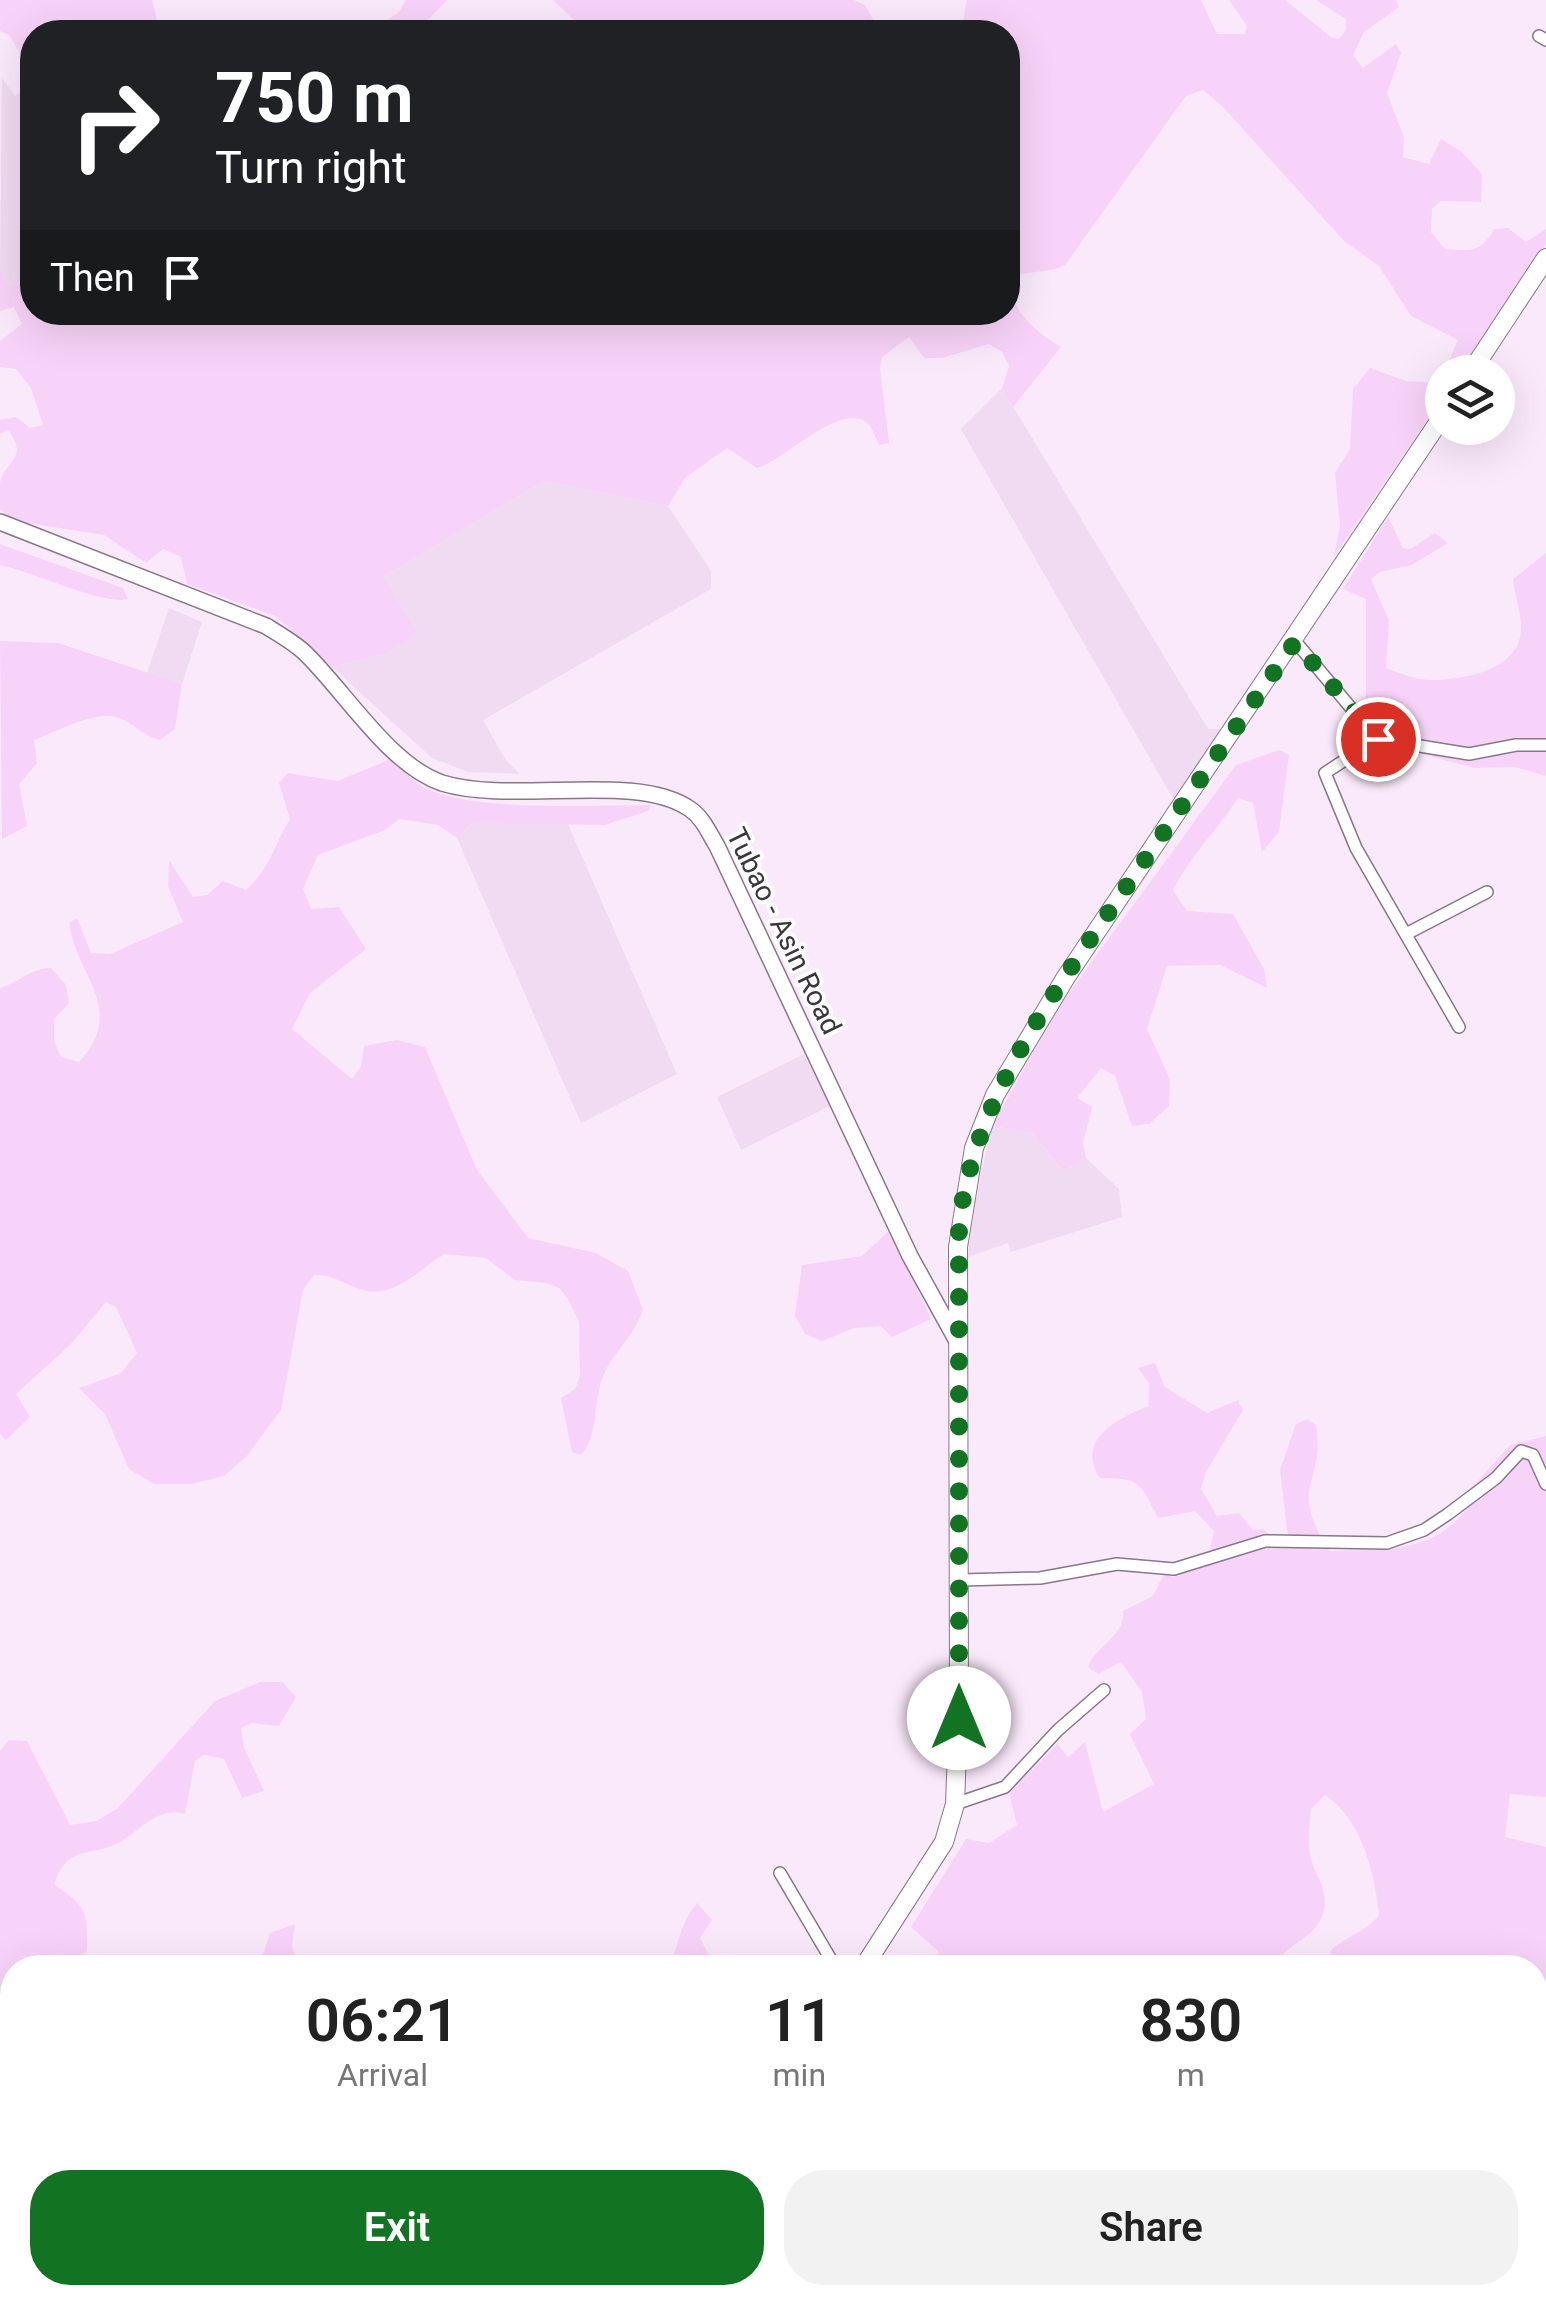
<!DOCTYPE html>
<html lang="en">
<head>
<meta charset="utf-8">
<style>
	:root { --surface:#fff; --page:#f2f2f2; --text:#222; --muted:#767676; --accent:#127323 }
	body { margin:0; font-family:Roboto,sans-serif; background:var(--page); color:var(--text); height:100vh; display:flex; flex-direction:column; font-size:38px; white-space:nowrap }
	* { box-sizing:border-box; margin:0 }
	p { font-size:32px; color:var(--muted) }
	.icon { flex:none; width:55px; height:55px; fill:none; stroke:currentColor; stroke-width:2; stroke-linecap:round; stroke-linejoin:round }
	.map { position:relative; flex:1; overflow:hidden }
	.drawer { position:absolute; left:0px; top:1955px; width:1548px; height:350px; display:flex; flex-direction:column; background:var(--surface); border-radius:40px 40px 0 0; box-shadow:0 10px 40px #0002 }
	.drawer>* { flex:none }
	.hud { position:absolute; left:20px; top:20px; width:1000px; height:305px; border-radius:40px; box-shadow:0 10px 40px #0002; background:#202124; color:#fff; overflow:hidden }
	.tools { position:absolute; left:1425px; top:355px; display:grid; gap:20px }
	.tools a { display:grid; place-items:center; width:90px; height:90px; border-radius:50%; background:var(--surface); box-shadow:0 10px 40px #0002; font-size:50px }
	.pin { position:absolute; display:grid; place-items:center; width:85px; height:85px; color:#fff; margin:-42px; border:5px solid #fff; border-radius:50%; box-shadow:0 2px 10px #0007 }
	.me { position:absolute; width:110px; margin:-55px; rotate:0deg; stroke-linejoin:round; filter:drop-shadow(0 0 8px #0008) }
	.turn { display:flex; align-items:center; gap:35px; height:210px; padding:0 30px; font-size:45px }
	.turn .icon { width:130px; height:130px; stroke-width:2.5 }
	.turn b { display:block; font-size:70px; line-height:85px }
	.then { display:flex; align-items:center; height:95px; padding:0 30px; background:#0003; gap:20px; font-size:38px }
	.eta { display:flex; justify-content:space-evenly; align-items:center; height:170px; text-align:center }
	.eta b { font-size:60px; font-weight:600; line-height:70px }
	.button { display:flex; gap:20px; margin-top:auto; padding:20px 30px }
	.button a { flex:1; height:115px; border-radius:40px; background:var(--accent); color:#fff; font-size:40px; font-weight:600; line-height:115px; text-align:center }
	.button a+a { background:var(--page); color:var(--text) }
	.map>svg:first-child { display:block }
	.built { fill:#f1dbf2 }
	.green { fill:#f8d3f9 }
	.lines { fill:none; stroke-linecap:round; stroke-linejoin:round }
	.minor-casing { stroke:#877888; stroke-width:14 }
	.secondary-casing { stroke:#877888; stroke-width:18 }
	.primary-casing { stroke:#877888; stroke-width:20 }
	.minor { stroke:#fff; stroke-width:11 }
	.secondary { stroke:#fff; stroke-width:15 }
	.primary { stroke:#fff; stroke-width:18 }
	.route { stroke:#127323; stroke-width:18; stroke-dasharray:0 32.4 }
	.labels { text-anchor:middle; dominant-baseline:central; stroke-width:8; stroke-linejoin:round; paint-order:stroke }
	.street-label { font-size:28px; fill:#3c353c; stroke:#fdfdfd }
</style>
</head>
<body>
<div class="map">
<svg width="1546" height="2305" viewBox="0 0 1546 2305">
	<rect width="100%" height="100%" fill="#fae9fb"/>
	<path class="built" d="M2,78L15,96L26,89L32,103V276L9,287L0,267Z
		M1002,388L1208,729H1226L1176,804L961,429Z
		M544,481L668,506L711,571V589L483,720L505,759L520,774L468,772L432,758L332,667L384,654L383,577Z
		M169,608L202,622L182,684L147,673Z
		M567,822L677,1074L581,1123L457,838L472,823Z
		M804,1054L830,1106L741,1150L717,1097Z
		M992,1126L1032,1133L1063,1171L1086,1158L1119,1189L1122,1217L1011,1252L1008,1243L968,1257L972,1214Z"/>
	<path class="green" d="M0,0H152L160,32H32V73L9,35L0,31Z
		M406,0H447L416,32H369L399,12Z
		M553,0H854L865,5L880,32H586Z
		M967,0H1201L1217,34H1245L1247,26L1229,0H1285L1331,37L1339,39L1346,30V19L1316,0H1396L1399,7L1364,32L1353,55L1363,68L1396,44L1401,53L1387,93L1404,137L1403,157L1429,164L1441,139L1462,152L1482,174L1481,202L1441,201L1432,209L1431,232L1445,249C1471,251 1481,253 1494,229L1508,228L1526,242L1546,229V244L1460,372H1444L1458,340L1411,316L1379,266L1344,241L1223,107L1203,90L1186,96L1065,265C1046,275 1026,269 1009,279C1011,311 1034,331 1061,347L1013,407L1002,388L1009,366L1002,352L989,344L942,358H924L909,337L882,357L880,369L889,443L879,445C876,439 872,427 867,423C841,400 780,464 757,468L727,448L685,478L668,506L544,481L383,577L418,634L384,654L332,667L275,616L187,584L181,557L163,549L146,563L104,535L14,521L0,509C0,501 0,491 0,483C4,462 29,459 9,431L0,433V420L16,417L30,428L43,425L31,388L16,369L0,367V341L22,324L14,307L0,311V267L9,287L32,276V312H1008V32H961Z
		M1370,368L1406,381L1438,383L1442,375V399L1334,556L1340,525L1335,473L1350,449L1353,389Z
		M1388,517L1403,548L1410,549L1435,533L1448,543L1412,565L1380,572L1371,579L1389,621L1386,668C1400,673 1416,680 1431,680C1459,680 1509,672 1519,641C1525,622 1515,599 1513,579L1546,553V776L1515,767L1474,768L1392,746L1351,720L1366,697V599L1343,589Z
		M0,544L123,588L128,599C101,605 34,572 0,565Z
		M0,641L58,643L182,684L175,729L160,740C143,736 133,723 119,718C96,709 56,732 34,740L37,763L19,784L27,826L2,839Z
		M1279,750L1289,755L1279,832L1262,852L1253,803L1238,798C1217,830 1191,855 1173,890L1187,911L1233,914L1264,969L1267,988L1220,965L1167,966L1147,1029L1170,1079L1169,1106L1149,1124L1132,1126L1115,1076L1101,1068L1077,1098L1092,1107L1083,1143L1086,1158L1063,1171L1032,1133L992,1126L1060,1005L1236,765Z
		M393,758C402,766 410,779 420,785C464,813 596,805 651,805L648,811L605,825L472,823L457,838L438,825L400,819L385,830L318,855L303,889L311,909L339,907L366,949L310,993L292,1029L352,1079L361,1066L364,1046L397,1040L425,1047L477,1170L528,1238L596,1253L628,1271L643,1310C634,1337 611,1354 602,1379C593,1405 599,1434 581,1455L572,1452L561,1398L575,1389L580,1376L579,1322L568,1299L559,1288L546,1283L515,1280L486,1258L445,1254C420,1268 394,1301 360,1289C343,1284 333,1274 314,1275L303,1290L281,1410L247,1456L224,1476L191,1484H154L129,1469L105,1414L79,1388L121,1373L137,1353L116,1307L106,1302L70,1345L16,1394L30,1417L6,1440L0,1434V988C19,982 32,968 51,968L66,985L69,1003L54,1019V1041L61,1057L79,1062C128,1009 76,976 69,923L77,918L91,953L110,954L183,922L168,886L169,860L193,897L207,895L223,881L246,890C270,869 274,845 290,819L279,783L288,773L338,781Z
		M891,1229L931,1319L892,1337L880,1326L854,1328L822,1341L805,1334L795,1316L802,1265L862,1256Z
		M1155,1363L1165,1387L1207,1413L1238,1400L1243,1410L1206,1472L1201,1489L1217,1516L1239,1513L1253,1530L1263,1529L1283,1547L1289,1546L1280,1470L1296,1424L1308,1419L1316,1425C1326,1484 1286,1486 1330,1551C1383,1549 1436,1555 1469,1505L1467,1493L1510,1445L1546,1436V1797L1510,1794L1505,1837L1546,1847V2203L1535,2206V1968L1329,1967L1331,1950C1347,1936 1367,1931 1379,1915C1375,1873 1361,1818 1325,1795L1311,1809C1310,1826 1306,1848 1313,1865C1318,1879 1328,1892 1324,1910C1318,1940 1284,1942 1275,1967H930L939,1952L911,1927L966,1839L989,1843L1017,1825L1009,1793L1057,1744L1068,1757L1085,1742L1103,1812L1154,1784L1130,1734L1146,1719L1142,1692L1121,1662L1098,1674L1088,1667C1097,1644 1124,1638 1123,1611L1153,1596L1164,1574L1173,1577L1207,1563L1214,1531L1195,1511L1158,1518C1141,1484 1140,1477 1100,1478C1074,1439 1120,1417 1149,1406V1383L1138,1368Z
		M260,1682H283L296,1697L279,1726L251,1723L241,1728L244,1748L264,1791L242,1798L224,1759L204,1755L195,1761L185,1814C155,1806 141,1832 116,1844C86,1858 69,1844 54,1884C86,1907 88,1910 87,1951L65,1967L53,1954L37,1967L12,1968V2292L87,2293L85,2305H0V1751L9,1740L27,1741L70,1825L96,1821L118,1808L215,1701Z
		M697,1903L712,1920L700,1938L715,1967H667C681,1947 676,1929 697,1903Z
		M295,1924L292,1945L298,1967H249L264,1952L270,1933Z
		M342,2292L716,2293V2305H334Z
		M795,2293H886L894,2305H795Z
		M922,2293L1198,2292L1200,2305H901Z
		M1301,2293H1433L1437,2305H1307Z"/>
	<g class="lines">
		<defs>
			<path id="minor" d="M1539,36L1546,40
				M1295,641L1377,739
				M1408,933L1487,892
				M1459,1027L1356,848L1325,773L1377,739L1469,754L1516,745H1546
				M960,1580L1040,1578L1117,1564L1174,1569L1265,1541L1387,1543L1424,1530L1448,1514L1496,1478L1521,1451L1533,1455L1546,1484
				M955,1804L1005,1787L1058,1730L1104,1690
				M780,1873L836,1968
				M564,2292L576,2305
				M593,2305L607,2292"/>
			<path id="secondary" d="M0,522L266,626C279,634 293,642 304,652C344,690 389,765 442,783C513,805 636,771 690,809C703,818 709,833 717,846L910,1256L958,1343"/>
			<path id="primary" d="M1471,372L1546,258
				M863,1968L944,1842L955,1804L959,1699L958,1247L974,1148L995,1095L1066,977L1442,417
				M722,2305L723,2292"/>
		</defs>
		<use href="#minor" class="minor-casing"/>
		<use href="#secondary" class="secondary-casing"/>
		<use href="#primary" class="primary-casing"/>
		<use href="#minor" class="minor"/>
		<use href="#secondary" class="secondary"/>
		<use href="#primary" class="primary"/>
	</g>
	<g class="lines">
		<path class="route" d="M959,1718V1223C976,1093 1059,986 1131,880C1186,800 1240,721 1295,642L1378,739"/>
	</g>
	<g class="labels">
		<g class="street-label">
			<text transform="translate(784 931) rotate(64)">Tubao - Asin Road</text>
		</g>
	</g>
</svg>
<div class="tools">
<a><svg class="icon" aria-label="layers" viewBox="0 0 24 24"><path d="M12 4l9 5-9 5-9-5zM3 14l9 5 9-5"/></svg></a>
</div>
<div class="pin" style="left:1378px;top:739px;background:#d93025"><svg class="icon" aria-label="arrive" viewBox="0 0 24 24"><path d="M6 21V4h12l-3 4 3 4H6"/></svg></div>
<svg class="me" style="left:959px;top:1718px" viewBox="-20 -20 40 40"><circle r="19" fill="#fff"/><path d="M0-13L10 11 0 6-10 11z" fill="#127323"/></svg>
<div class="hud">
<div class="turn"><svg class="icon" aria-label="right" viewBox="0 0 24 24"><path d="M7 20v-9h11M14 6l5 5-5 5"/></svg><div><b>750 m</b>Turn right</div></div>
<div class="then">Then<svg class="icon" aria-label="arrive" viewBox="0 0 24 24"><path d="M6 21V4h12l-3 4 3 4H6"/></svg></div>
</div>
<section class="drawer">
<div class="eta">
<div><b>06:21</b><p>Arrival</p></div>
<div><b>11</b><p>min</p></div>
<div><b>830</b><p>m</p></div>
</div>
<div class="button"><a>Exit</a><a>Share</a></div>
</section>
</div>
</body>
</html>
